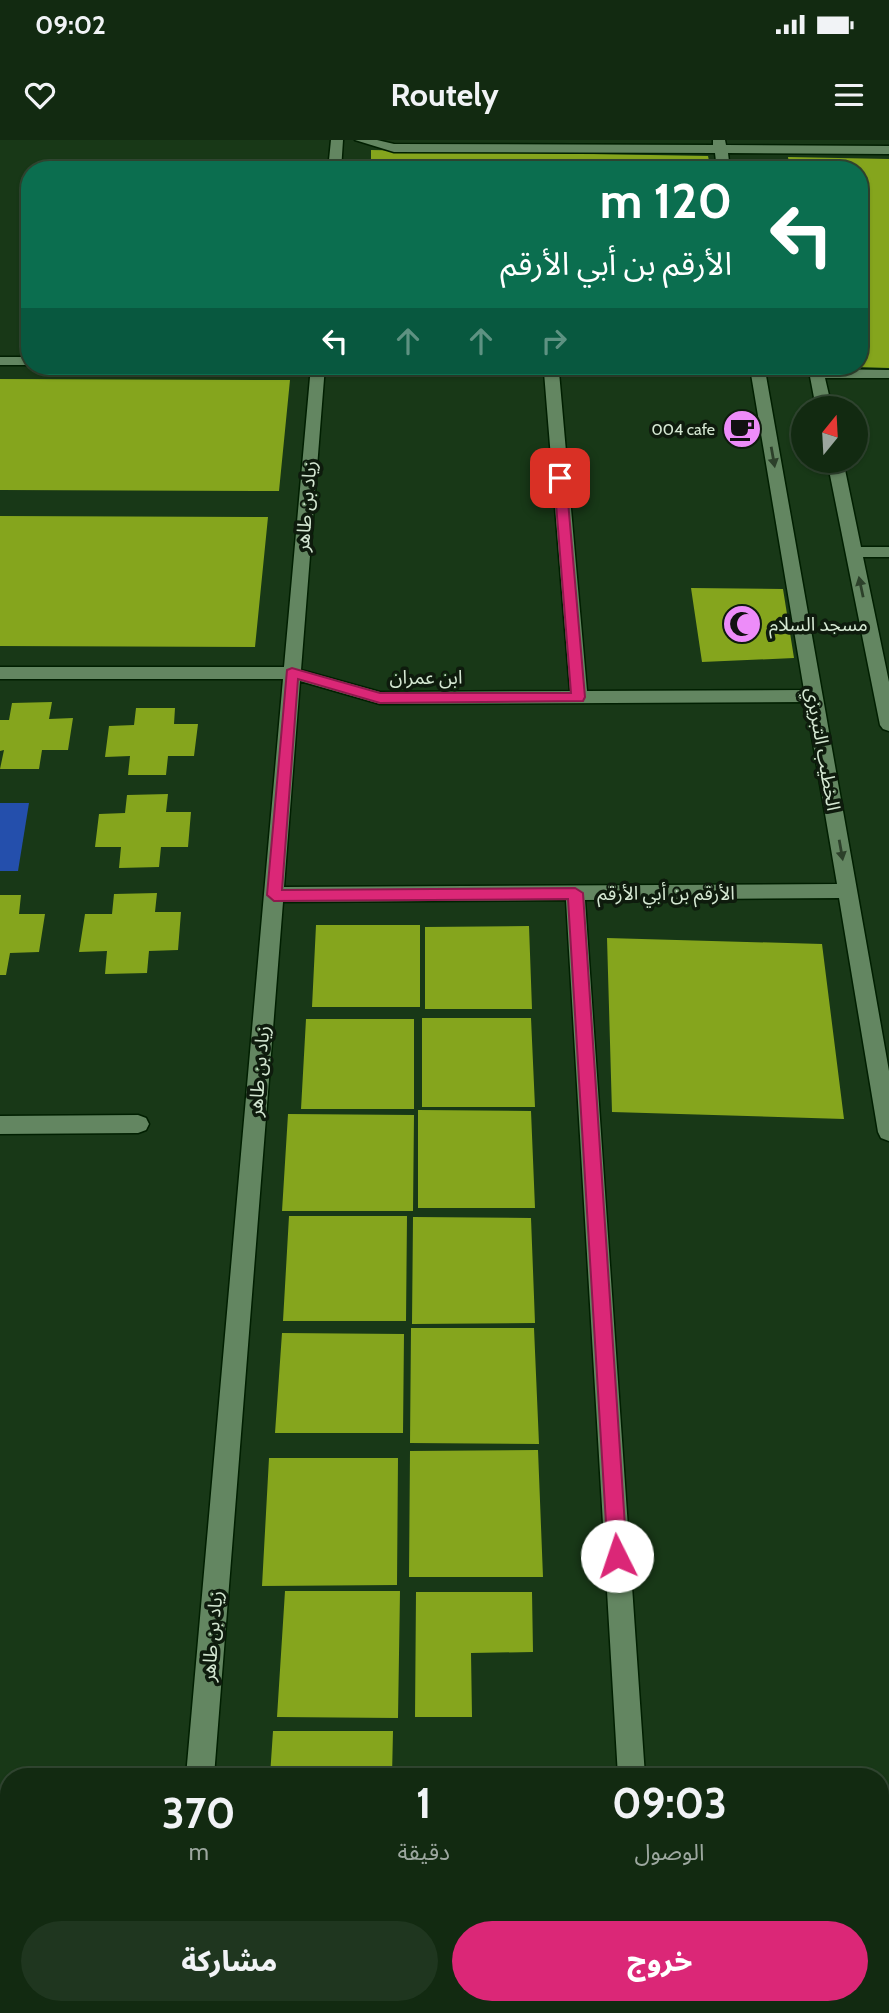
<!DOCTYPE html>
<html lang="ar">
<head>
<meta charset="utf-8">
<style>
	:root { --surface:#122a11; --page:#1f361f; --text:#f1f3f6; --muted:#9ca79f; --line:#314631; --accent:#db2777 }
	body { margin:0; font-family:Cabin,"Noto Sans Arabic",sans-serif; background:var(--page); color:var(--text); direction:rtl; height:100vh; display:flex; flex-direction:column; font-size:26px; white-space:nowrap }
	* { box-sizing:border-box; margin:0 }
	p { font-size:23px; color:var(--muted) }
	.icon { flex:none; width:38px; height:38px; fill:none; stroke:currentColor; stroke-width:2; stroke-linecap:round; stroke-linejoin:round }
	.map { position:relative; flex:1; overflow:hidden; direction:ltr }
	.details { position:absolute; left:0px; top:1628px; width:889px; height:247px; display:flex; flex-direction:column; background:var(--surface); border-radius:28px 28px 0 0; box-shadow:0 2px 5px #0004,0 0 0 2px var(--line); direction:rtl }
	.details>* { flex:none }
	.guide { position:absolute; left:21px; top:21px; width:847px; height:214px; border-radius:28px; box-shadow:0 2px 5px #0004,0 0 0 2px var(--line); direction:rtl; background:#0b6e4f; color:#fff; overflow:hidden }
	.needle { width:46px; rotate:18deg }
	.tools { position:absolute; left:791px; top:256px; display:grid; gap:14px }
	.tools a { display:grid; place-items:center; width:77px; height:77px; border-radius:50%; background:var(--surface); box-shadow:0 2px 5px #0004,0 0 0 2px var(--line); font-size:35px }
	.pin { position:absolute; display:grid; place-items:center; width:60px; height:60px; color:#fff; margin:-30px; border-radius:14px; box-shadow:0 4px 10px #0006 }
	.me { position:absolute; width:77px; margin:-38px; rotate:356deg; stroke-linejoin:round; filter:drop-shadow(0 0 5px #0008) }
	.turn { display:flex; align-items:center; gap:24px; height:147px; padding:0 21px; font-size:32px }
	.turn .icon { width:91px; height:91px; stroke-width:2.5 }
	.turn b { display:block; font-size:49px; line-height:60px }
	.lanes { display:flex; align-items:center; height:66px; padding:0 21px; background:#0003; justify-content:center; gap:35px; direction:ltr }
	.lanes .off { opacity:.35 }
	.eta { display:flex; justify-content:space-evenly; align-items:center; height:119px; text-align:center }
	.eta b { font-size:42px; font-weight:800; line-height:49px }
	.action { display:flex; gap:14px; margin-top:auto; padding:14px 21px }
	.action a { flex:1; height:80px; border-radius:42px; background:var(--accent); color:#fff; font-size:28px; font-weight:800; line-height:80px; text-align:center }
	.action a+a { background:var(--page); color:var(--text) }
	.status { display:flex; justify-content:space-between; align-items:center; height:49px; padding:0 35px; background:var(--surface); direction:ltr }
	.status svg { height:19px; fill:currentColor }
	header { display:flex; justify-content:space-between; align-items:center; height:91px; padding:0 21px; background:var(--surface); font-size:32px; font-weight:800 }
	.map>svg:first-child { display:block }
	.water { fill:#244fac }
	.building { fill:#85a51d }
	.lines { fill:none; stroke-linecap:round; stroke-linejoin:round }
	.minor-casing { stroke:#001f01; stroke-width:3 }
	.minor { fill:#638661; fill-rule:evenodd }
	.oneway { fill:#2c402a }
	.route { fill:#db2777; stroke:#8e194d; stroke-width:2 }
	.labels { text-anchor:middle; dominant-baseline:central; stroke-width:7; stroke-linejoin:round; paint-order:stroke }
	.far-poi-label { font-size:16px; fill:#d5e8d3; stroke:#0e1b0d; text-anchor:end }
	.street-label { font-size:19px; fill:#d5e8d3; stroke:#0e1b0d }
	.poi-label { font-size:19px; fill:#d5e8d3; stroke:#0e1b0d; text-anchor:start }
</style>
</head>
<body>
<div class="status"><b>09:02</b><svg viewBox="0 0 49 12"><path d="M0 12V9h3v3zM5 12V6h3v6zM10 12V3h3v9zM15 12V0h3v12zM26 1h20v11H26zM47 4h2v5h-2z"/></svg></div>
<header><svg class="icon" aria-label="menu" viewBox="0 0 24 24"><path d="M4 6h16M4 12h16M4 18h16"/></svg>Routely<svg class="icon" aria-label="heart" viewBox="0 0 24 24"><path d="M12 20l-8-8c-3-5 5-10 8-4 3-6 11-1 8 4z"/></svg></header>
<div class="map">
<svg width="889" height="1873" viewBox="0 0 889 1873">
	<rect width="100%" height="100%" fill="#183817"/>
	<path class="water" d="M0,663H29L18,731H0Z"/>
	<path class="building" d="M371,10L708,16L711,30H371Z
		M788,17L889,19V228L859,227V30H790Z
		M0,239L290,240L279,351L0,350Z
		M0,376L268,377L255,507L0,506Z
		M691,448L783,449L794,518L702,522Z
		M52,562L49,579L73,578L68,610H42L39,629H0L4,610L0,611V580H9L12,563Z
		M136,568H175L174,584H198L194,616H168L166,635H128L130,616L105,617L109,586L134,585Z
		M168,654L166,672H191L188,707H161L159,727L119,728L121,707H95L99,674L125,673L127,655Z
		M157,753L155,772H181L178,810L149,811L147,833L105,834L107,811L79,812L85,774H112L114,754Z
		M0,755H21L19,774H45L39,812L10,813L6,835H0Z
		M316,785H420V867H312Z
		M529,786L532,869H425V787Z
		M607,798L822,804L844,979L612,972Z
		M422,878H531L535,967H422Z
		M306,879H414V969H301Z
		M418,970L531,971L535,1068H418Z
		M288,974L414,975L413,1071H282Z
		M289,1076H407L406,1181H283Z
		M413,1077L531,1078L535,1183L412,1184Z
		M411,1188H534L539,1304L410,1303Z
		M282,1193L404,1194L403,1293H275Z
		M538,1310L543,1437H409L410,1311Z
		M269,1318H398L397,1445L262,1446Z
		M285,1451H400L398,1578L277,1577Z
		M416,1452H532L533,1512L471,1513L472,1577H415Z
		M273,1591H393L392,1636H270Z"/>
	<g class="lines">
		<defs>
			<path id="minor" d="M331,0H343L341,30H328Z
				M355,0H377L394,4L713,5V0H725L726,5L889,6V14L728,13L730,30H717L715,13L394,12Z
				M0,217H30V225H0Z
				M311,226H325L301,530L380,552L570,551L544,232L375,230L368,226H764L765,230L889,931V1001L881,998L878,992L839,758L585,760L645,1636H618L566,760L283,762L214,1636H186L283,539H0V527H284ZM559,232L751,234L804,550L587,551ZM300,541L380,564L806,562L837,744L284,747Z
				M808,226H822L823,229L889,230V238H825L832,268H816Z
				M827,320H843L861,407H889V417H863L889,542V591L883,589L880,585Z
				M138,975L146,978L149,984L146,990L138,993L0,994V976Z
				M0,1708H9V1736H0Z
				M880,1814H889V1842H880Z"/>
		</defs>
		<use href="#minor" class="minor-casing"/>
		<use href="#minor" class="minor"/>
	</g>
	<defs><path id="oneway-solid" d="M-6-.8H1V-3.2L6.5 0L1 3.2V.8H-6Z" transform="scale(1.75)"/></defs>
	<g class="oneway">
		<use href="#oneway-solid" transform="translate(773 317) rotate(80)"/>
		<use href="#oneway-solid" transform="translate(861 447) rotate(-102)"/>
		<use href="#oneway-solid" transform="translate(841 710) rotate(80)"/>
	</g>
	<path class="route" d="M560,334L566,338L585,557L583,561L380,563L298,539L282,750L575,748L583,753L627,1416L624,1422L617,1425L611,1422L608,1416L568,759L274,761L267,755L287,530L292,528L380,553H571L554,338Z"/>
	<defs>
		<symbol id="cafe-disc" viewBox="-11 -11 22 22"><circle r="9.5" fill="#ed8cf9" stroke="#0e1b0d"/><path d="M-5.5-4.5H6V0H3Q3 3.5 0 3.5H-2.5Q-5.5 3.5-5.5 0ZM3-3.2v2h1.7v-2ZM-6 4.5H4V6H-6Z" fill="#111"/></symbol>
		<symbol id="mosque-disc" viewBox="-11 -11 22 22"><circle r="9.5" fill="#ed8cf9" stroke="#0e1b0d"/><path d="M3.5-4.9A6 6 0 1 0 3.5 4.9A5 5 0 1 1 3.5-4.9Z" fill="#111"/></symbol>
	</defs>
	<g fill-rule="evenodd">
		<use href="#cafe-disc" x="720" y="267" width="44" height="44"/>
		<use href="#mosque-disc" x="720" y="462" width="44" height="44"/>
	</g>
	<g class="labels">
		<g class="far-poi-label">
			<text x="715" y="289">004 cafe</text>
		</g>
		<g class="street-label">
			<text transform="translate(306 366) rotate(-85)">زياد بن طاهر</text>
			<text x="426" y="537">ابن عمران</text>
			<text transform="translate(823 609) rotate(80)">الخطيب التبريزي</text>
			<text x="666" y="753">الأرقم بن أبي الأرقم</text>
			<text transform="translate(259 931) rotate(-85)">زياد بن طاهر</text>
			<text transform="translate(212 1496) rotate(-85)">زياد بن طاهر</text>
		</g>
		<g class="poi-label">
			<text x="769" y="484">مسجد السلام</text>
		</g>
	</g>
</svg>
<div class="tools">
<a><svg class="needle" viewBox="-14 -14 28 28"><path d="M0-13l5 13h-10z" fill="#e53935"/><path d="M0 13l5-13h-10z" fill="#9ca79f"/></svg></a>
</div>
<div class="pin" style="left:560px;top:338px;background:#d93025"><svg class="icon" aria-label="arrive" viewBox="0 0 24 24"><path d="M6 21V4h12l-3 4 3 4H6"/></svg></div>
<svg class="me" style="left:617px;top:1416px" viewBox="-20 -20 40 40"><circle r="19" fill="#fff"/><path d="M0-13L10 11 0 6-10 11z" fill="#db2777"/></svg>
<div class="guide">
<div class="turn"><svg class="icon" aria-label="left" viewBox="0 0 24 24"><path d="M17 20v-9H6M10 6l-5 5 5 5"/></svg><div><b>120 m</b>الأرقم بن أبي الأرقم</div></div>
<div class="lanes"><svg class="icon" aria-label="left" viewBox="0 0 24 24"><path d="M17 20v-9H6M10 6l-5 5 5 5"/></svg><svg class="icon off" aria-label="ahead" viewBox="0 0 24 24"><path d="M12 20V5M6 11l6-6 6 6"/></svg><svg class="icon off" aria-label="ahead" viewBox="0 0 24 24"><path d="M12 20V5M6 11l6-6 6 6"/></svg><svg class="icon off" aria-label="right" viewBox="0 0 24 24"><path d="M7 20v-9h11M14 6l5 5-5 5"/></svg></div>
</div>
<section class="details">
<div class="eta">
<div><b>09:03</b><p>الوصول</p></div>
<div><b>1</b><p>دقيقة</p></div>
<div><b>370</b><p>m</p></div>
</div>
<div class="action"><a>خروج</a><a>مشاركة</a></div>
</section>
</div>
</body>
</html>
